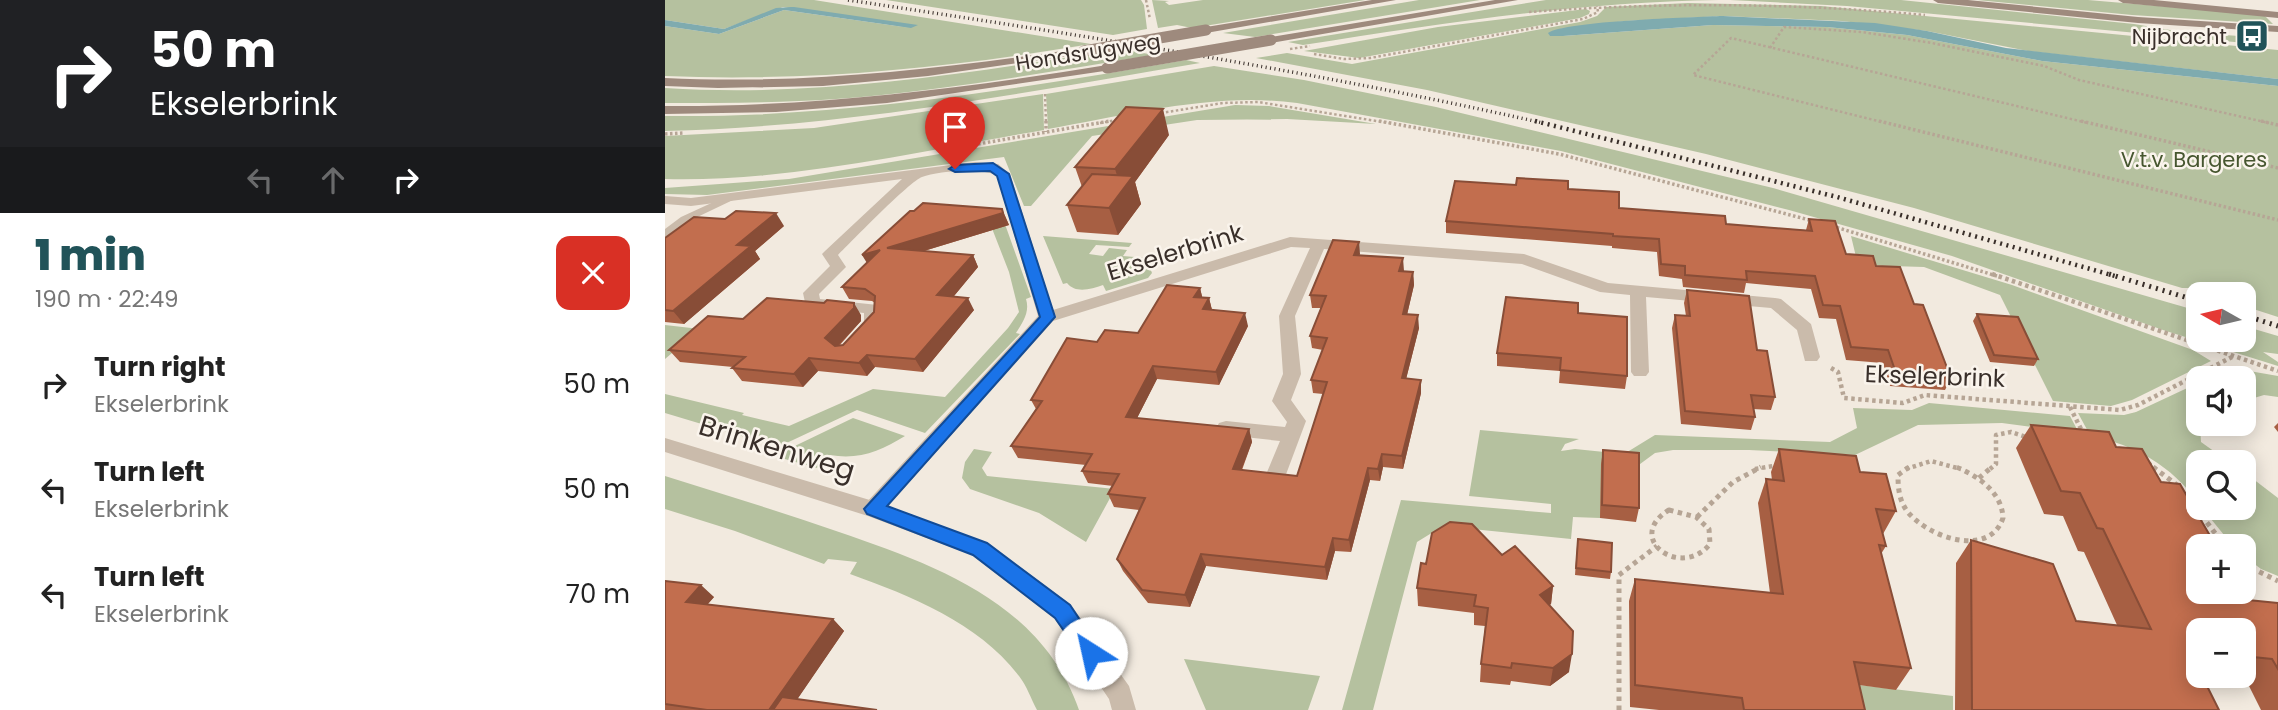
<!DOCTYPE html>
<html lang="en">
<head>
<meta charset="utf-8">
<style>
	:root { --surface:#fff; --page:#f2f2f2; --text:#222; --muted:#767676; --accent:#215359 }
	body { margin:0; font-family:Poppins,sans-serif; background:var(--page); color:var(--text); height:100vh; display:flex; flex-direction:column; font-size:26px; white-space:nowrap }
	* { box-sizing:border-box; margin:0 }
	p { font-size:23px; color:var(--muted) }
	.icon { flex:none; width:38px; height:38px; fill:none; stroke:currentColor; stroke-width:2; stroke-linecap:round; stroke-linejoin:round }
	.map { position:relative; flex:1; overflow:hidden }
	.drawer { display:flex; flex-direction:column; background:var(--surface); width:665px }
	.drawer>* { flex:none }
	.banner { background:#202124; color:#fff; overflow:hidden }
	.needle { width:46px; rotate:278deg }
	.controls { position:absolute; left:1521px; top:282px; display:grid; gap:14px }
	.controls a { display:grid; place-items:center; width:70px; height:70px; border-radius:14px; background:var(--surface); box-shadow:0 4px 18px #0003; font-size:35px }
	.pin { position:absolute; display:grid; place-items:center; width:60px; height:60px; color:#fff; margin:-72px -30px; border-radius:50% 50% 50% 0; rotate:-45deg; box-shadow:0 0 7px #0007 }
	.pin .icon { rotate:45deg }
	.me { position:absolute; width:77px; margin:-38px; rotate:325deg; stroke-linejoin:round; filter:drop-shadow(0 0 5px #0008) }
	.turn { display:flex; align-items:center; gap:24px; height:147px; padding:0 35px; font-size:32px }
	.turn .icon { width:91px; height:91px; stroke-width:2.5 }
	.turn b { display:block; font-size:49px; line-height:60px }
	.lanes { display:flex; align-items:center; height:66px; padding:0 35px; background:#0003; justify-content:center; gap:35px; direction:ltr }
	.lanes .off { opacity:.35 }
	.round { display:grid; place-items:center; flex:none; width:74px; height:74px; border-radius:14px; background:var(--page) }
	.summary { display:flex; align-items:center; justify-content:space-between; height:119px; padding:0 35px }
	h1 { font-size:42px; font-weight:800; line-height:52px; color:var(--accent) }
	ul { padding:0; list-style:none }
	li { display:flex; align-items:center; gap:21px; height:105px; padding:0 35px }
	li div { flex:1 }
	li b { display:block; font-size:26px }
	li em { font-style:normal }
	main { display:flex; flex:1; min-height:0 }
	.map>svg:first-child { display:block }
	.green { fill:#b5c19f }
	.water { fill:#7fabaf }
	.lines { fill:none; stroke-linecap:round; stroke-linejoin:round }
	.path-far3 { stroke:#b6a595; stroke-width:2.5; stroke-dasharray:2.5 2.5; stroke-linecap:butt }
	.path-far2 { stroke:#b6a595; stroke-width:3.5; stroke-dasharray:2.5 2.5; stroke-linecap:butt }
	.path-far1 { stroke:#b6a595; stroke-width:4.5; stroke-dasharray:3.5 3.5; stroke-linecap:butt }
	.path { stroke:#b6a595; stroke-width:5; stroke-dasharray:4.5 4.5; stroke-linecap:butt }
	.service { fill:#cabbab; fill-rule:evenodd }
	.minor { fill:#cabbab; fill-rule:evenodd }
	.tertiary { fill:#cabbab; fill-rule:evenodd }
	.secondary { fill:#9e8a7d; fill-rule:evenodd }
	.rail-far2 { stroke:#392f2a; stroke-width:3.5; stroke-dasharray:1 3.5; stroke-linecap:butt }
	.rail-far1 { stroke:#392f2a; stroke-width:4.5; stroke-dasharray:2 4.5; stroke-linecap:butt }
	.rail { stroke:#392f2a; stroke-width:5; stroke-dasharray:2 5; stroke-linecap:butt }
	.path-bridge { stroke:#b6a595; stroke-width:2.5; stroke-dasharray:2.5 2.5; stroke-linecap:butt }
	.secondary-bridge { stroke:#9e8a7d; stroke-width:11 }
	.wall { fill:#a75f43; fill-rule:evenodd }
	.shaded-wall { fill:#884d37 }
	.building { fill:#c26e4e; stroke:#884d37; stroke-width:2 }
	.route { fill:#1a73e8; stroke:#114b97; stroke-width:2 }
	.labels { text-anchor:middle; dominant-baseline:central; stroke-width:5; stroke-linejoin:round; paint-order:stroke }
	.far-poi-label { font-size:21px; fill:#392f2a; stroke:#faf4ec; text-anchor:end }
	.far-street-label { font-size:21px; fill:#392f2a; stroke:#faf4ec }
	.far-park-label { font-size:21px; fill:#46562f; stroke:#faf4ec }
	.street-label { font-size:24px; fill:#392f2a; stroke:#faf4ec }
	.near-street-label { font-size:28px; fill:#392f2a; stroke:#faf4ec }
</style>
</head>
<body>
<main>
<section class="drawer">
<div class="banner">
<div class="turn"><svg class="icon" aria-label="right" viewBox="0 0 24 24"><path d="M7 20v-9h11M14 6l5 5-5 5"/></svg><div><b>50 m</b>Ekselerbrink</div></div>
<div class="lanes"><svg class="icon off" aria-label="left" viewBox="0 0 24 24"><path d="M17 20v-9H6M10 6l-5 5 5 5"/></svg><svg class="icon off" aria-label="ahead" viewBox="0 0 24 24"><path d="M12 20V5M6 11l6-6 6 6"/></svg><svg class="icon" aria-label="right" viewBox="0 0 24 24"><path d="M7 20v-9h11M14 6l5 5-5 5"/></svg></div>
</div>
<div class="summary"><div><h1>1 min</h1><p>190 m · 22:49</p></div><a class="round" style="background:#d93025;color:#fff"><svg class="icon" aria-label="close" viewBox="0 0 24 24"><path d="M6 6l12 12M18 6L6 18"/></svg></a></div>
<ul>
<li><svg class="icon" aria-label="right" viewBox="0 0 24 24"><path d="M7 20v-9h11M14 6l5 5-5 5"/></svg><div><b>Turn right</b><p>Ekselerbrink</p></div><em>50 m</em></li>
<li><svg class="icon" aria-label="left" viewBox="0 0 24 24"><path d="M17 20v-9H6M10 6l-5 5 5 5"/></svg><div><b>Turn left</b><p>Ekselerbrink</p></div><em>50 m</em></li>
<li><svg class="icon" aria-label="left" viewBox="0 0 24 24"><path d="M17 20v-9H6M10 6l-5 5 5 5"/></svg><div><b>Turn left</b><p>Ekselerbrink</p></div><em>70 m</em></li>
</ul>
</section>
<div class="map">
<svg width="1613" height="710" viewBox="0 0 1613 710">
	<rect width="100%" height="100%" fill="#f2eadf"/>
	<path class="green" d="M0,0H149L426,44C284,68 144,82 0,76V26L54,34L119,10L246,28L118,7L59,29L0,20Z
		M221,0H476L479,5L482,29L448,35Z
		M487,0L504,1L500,2L504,5L538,0H700L527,28L512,25L493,28Z
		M754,0H815L590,37L558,33Z
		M881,0H1054C913,2 777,23 638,45L623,42Z
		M1065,0H1236L1469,24L1517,32L1574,36L1586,39L1591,44L1182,6Z
		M1312,0H1423L1599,15L1608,24L1467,15Z
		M1023,3L1156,6L1613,50V79L1363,51L1262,31L1177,21L1058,16L961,21L895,29L884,35L898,36L1048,25L1162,27L1242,35L1377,61L1613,86V317L1579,306L1578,294H1540L1525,288H1517L1249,208L1041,154L762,90L591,58L622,53L687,64L915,22L932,16L941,7Z
		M921,9L925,11L924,14L915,18L694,58L639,51L773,27Z
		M456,49L489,55C383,72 278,91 171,99C114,103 57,103 0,103V88C153,98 305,73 456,49Z
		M521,60L535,63C357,93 180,127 0,131V116C176,118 348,90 521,60Z
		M549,66L639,80L771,107L1108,188L1533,311V340H1578L1579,326L1613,336V354L1598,352L1613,362V366L1498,330L1287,256L1124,210L896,151L632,103C549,92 465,115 383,129L381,94Z
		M378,94L379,130C254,151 127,182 0,179V136L149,128Z
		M570,105L604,106L711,124L622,119L532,120L427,136L366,206H359L339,157L42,195L0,194V188L124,179Z
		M321,213H336L366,297L361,299C365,312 358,322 351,333L355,334L260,433L192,410L113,447L0,413V394L79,413L77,415L124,426L208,389L280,397L343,328L354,312L344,272Z
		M378,236L467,243L464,247L431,245L424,254L438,256L444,248L462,250L458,256L481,258L487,273L483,278L441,291L438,285C426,289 411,294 402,283L398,284Z
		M1186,236L1347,285L1528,350L1546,361L1467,400L1446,406L1388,401L1335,295L1259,267L1193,265Z
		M0,325L35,329L0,359Z
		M1567,368L1613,376V397L1599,395L1579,401L1578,378H1543Z
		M1533,383V424H1535L1536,442L1564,462H1533V502C1507,467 1469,443 1426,437L1413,413L1459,415L1471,412Z
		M1264,403L1405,416L1414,433L1337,423L1253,425L1190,455L1084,450H1008L990,453L971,467L935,518L908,517L906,539L778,526L752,542L708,710H677L736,500L886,513V504L804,496L815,430L914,439L900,444L896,451L910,449L959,454L990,435L1165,442L1192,428L1188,408L1247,410Z
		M188,418L240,436C216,451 194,460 165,455L152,468L109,456Z
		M309,449L327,452L317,468L322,476L450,489L421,542L374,513L305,489L297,478L300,462Z
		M1579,472L1613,498V576L1596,569L1579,556L1578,546H1568L1537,508H1578Z
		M0,476C58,494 116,512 174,532C270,565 377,603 414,710H372C366,699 362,686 354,676C314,623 246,596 185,574L192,562L163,559L159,564L70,531L0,509Z
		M519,659L655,676L643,710H541Z
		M1177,683L1288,696V710H1182Z"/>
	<path class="water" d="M126,7H129L253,25L246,28L119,10L54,34L0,26V20L59,29L111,8Z
		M1058,16L1210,23L1262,31L1341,48L1613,79V86L1377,61L1242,35L1162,27L1048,25L898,36H885L883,33C900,21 1029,17 1058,16Z"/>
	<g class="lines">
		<path class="path-far3" d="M481,0L485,19
			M864,12C997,2 1128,3 1260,15
			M1105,48L1119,27L1197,32L1267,43L1379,66L1414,80L1604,123
			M649,54L679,59L705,58L918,19L933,12L932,6
			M380,94L381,123
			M496,113L558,103L593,102L724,123
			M435,123L452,120
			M1221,123L1028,75L1066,38L1423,123"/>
		<path class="path-far2" d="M381,121V132
			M714,121L894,154L1148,221
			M1214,121L1613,220
			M1416,121L1613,168
			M1596,121L1613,125
			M0,134L18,133
			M313,144L445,121
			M1167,226L1332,276"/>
		<path class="path-far1" d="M1327,274L1613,371
			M1166,368L1173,372L1179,398L1238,403L1260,395L1455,410L1473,405L1567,357
			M1405,407L1418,433
			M1483,463L1491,469
			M1090,469L1114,465
			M1241,469L1266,461L1296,469
			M1325,469L1331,464V435L1346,432L1364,438"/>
		<path class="path" d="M1244,467L1233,475C1233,488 1234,500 1242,511C1262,537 1324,559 1338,518C1337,492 1313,476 1291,467
			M1488,467L1512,485
			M1314,478L1327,467
			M1520,494L1560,546
			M1004,510L1031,517L1044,529L1045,544C1016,580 958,538 1004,510Z
			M1032,517L1068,482L1096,467
			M1578,564L1613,581
			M954,710V575L992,546"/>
		<path class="service" d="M66,194L71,197L70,199L24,221L0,237V229L16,217Z"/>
		<path class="minor" d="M310,162L333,164L345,174L388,310L625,237L859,254L943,283L1110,298L1116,299L1146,324L1155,357L1152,361H1140L1132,330L1106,308L981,297L984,372L981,376H969L966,372L965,295L935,292L857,264L659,249L630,316L636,374L626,400L641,421L620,477L617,483L610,485L603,483L600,477L615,441L561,435L554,433L551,428L554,423L561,421L620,427L622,422L607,401L618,374L614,316L645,248L626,247L388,321L215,515L208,517L201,515L198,509L201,503L373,316L332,176C319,167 273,171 257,177C245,181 187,241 173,255L181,267L154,294L155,299L213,305L215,323L203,337L197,339L188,333L199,322V313L141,307L138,293L165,266L157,254L160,251L237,179L26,206L0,204V196L26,198Z"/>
		<path class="tertiary" d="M0,438L208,501L323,543L406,605L464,686L471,710H447L444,699L390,619L307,555L203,516L0,452Z"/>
		<path class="secondary" d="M707,0H731L541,33L536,30L541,27Z
			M830,0H853L606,43L601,40L606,37Z
			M1268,0H1303L1473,17L1613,26V32L1473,23L1273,3Z
			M1453,0H1489L1613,12V18L1458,3Z
			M419,48L423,49V53L263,76L158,86L53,88L0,86V78C141,85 279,68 419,48Z
			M442,65L446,66V70L222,103L111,112L0,114V106C149,107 295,89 442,65Z"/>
		<path class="rail-far2" d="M183,0C416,35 648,71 878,123"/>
		<path class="rail-far1" d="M870,121L1172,197L1450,276"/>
		<path class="rail" d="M1444,274L1533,301
			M1578,315L1613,326"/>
		<path class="path-bridge" d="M625,49L645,46"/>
		<path class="secondary-bridge" d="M419,51L541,30
			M442,68L606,40"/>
	</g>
	<path class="wall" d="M504,135L470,182L476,204L453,235L412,232L402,205L417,187L410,167Z
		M903,189L954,208L1061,224L1141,230L1144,219L1181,254L1211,266L1249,304L1286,378L1280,390L1225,386L1218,363L1181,360L1171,319L1154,318L1146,289L1081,283L1079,293L1018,287L1017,279L994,276L992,252L947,248V246L781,233V221Z
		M337,209L344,225L259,251L308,255L313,267L289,296L309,310L258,372L210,367L202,376L153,371L138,387L77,381L67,368L68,367L15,362L4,350L78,319L196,315V321L174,346L178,345L209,312L210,303L207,301L184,299L177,287Z
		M119,226L90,251L95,259L19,324L0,322V238Z
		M695,255L739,271L748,272L749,285L742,315L754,328L741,379L756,393L738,469L718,467L715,481L705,480L686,552L670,551L662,580L541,566L525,607L483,603L458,571L452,559L474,510L449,507L443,494L448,486L423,483L417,471L421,465L353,458L346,446L371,409L366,400L432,342L473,333L535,288L537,297L544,298L547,310L583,326L554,385L492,379L472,418L584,429L587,442L577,470L632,476L658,394L648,393L646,380L658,350L647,348L645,336L656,308H647L645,295Z
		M1022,290L1092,350L1110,397L1106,410L1088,409L1090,417L1086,430L1016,424L1007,328L1010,315L1021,316L1019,303Z
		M913,313L962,376L960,389L894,383L895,371L832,366V353Z
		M1312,314L1373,359L1369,366L1325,362L1308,321Z
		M1613,423V432L1609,427Z
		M1366,425L1451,447L1496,482L1583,600L1613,603V710H1596L1581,680L1537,676L1554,710H1290L1291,563L1306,540L1411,621L1452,625L1419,552L1413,551L1398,516L1379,514L1351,448ZM1533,630H1578V676H1533Z
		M1114,449L1195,472L1231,511L1218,534L1221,546L1216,554L1246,668L1231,690L1194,685L1200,710H994L965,707L964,601L970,579L1105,593L1093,503L1101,479L1107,480L1106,472Z
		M938,450L974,508L971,522L935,518L936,464Z
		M912,546L946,572L945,579L910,575Z
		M837,555L888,586L886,604L884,605L904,672L885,686L846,681L845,685L815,682L816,664L820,626L809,625V613L753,606L752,588L761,564Z
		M0,581L49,597L42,605L168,619L179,631L132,699L212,710H0Z"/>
	<path class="shaded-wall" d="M498,109L504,135L470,182L476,204L453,235L444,208L457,191L450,169Z
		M337,209L344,225L229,260L222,248Z
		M111,213L119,226L90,251L95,259L19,324L8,311L72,245Z
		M694,242L695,254L690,267L689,255Z
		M215,250L205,268L197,255Z
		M308,255L313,267L279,308L272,295Z
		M738,258L739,271L735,284L734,271Z
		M748,272L749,285L739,327L738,314Z
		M535,288L538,300L529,297Z
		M303,298L309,310L258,372L250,359Z
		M544,298L547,310L538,309Z
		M189,303L196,315V321L168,351L160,338Z
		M580,313L583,326L554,385L551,372Z
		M753,315L754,328L738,391L737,378Z
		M202,355L210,367L202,376L194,363Z
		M144,358L153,371L138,387L129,374Z
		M488,366L492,379L466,430L461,417Z
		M756,380V393L738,469L737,456Z
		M584,429L587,442L572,481L568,469Z
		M717,454L718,467L715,481L713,469Z
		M703,468L705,480L686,552L684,540Z
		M668,538L670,551L662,580L660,567Z
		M536,554L541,566L525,607L520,595Z
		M36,585L49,597L34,614L21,602Z
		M888,586L886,604L873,614L875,595Z
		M168,619L179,631L125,710H104Z
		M907,654L904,672L885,686L888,668Z"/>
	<path class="building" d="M461,107L498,109L450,169L410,167Z
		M427,174L468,176L444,208L402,205Z
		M852,178L903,181V189L954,192V208L1060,216L1061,224L1147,231L1144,219L1170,221L1181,254L1208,256L1211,266L1235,267L1249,304L1258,305L1286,378L1231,373L1223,350L1186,347L1175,306L1158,305L1150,276L1081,271L1082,280L1020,275V266L996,264L994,239L948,236V234L781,221L790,181L851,185Z
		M258,203L337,209L338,213L222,248L308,255L272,295L303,298L250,359L202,355L194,363L144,358L129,374L67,368L80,357L4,350L43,316L78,319L102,298L159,303L162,300L189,303V308L160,338L170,346L178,345L209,312L210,296L200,289L177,287L215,250L197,255L245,211H249Z
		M71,211L111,213L72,245L86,246L8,311L0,310V238L29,217L60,219Z
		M668,240L694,242L689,255L738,258L734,271L748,272L738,314L753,315L737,378L756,380L737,456L717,454L713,469L703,468L684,540L668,538L660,567L536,554L520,595L477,590L452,559L480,498L443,494L454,474L417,471L427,454L346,446L377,401L366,400L402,338L432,342L440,330L473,333L502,285L535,288L529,297L544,298L538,309L580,313L551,372L488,366L461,417L584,429L568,469L632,476L662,382L646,380L662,338L645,336L661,296L645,295Z
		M1022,290L1084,296L1092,350L1102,351L1110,397L1086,395L1090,417L1020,411L1010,315L1025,316Z
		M841,297L913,303V313L962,317V376L895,370L896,358L832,353Z
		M1312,314L1353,317L1373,359L1329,355Z
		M1366,425L1444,432L1451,447L1477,449L1496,482L1515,484L1551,546H1533V592H1578L1583,600L1613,603V669L1607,659L1578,656V630H1533V651L1524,650L1533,668V676H1537L1554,710H1307L1306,540L1388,564L1411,621L1486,629L1438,529L1432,528L1415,493L1396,491Z
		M1114,449L1191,456L1195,472L1221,474L1231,511L1211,509L1221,546L1214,545L1246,668L1189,662L1200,710H1079L1077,698L970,685V579L1118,594L1101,479L1119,481Z
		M938,450L974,453V508L937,505Z
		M785,522L807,524L837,555L850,546L888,586L875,595L908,631L907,654L888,668L847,663L846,668L816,664L823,608L809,606L811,595L752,588L756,563L761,564L767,533Z
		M913,539L947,543L946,572L911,568Z
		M0,581L36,585L21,602L168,619L104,710H42L0,704Z
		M117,697L212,710H108Z"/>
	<path class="route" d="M328,163L344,174L390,317L222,506L322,543L405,605L437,653L434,660L426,663L419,660L390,618L308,555L202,514L199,509L375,317L332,176L325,171L290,172L284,169L290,165Z"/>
	<defs>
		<symbol id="bus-square" viewBox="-11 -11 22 22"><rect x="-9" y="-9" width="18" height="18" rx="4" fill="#215359" stroke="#faf4ec"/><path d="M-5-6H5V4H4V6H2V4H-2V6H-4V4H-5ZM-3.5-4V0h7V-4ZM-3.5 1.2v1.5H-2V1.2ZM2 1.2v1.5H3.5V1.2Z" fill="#fff"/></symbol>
	</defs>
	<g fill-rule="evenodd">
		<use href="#bus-square" x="1568" y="17" width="38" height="38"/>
	</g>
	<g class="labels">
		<g class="far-poi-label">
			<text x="1562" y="36">Nijbracht</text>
		</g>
		<g class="far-street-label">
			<text transform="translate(423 52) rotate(-9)">Hondsrugweg</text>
		</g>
		<g class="far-park-label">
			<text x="1529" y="159">V.t.v. Bargeres</text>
		</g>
		<g class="street-label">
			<text transform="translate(510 252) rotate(-17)">Ekselerbrink</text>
			<text transform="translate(1270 376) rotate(2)">Ekselerbrink</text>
		</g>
		<g class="near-street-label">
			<text transform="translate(112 448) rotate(17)">Brinkenweg</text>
		</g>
	</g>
</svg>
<div class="controls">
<a><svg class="needle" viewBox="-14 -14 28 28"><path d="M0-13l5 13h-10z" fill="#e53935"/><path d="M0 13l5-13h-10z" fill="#767676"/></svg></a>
<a><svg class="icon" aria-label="sound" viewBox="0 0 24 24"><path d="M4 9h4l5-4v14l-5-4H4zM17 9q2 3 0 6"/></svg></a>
<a><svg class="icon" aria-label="search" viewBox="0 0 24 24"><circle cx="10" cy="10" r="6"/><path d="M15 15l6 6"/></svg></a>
<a>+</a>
<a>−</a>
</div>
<div class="pin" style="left:290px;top:169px;background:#d93025"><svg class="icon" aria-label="arrive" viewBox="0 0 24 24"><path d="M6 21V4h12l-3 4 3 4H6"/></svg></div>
<svg class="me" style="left:426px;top:653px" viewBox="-20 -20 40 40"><circle r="19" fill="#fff"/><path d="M0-13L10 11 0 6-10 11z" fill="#1a73e8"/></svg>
</div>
</main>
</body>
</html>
